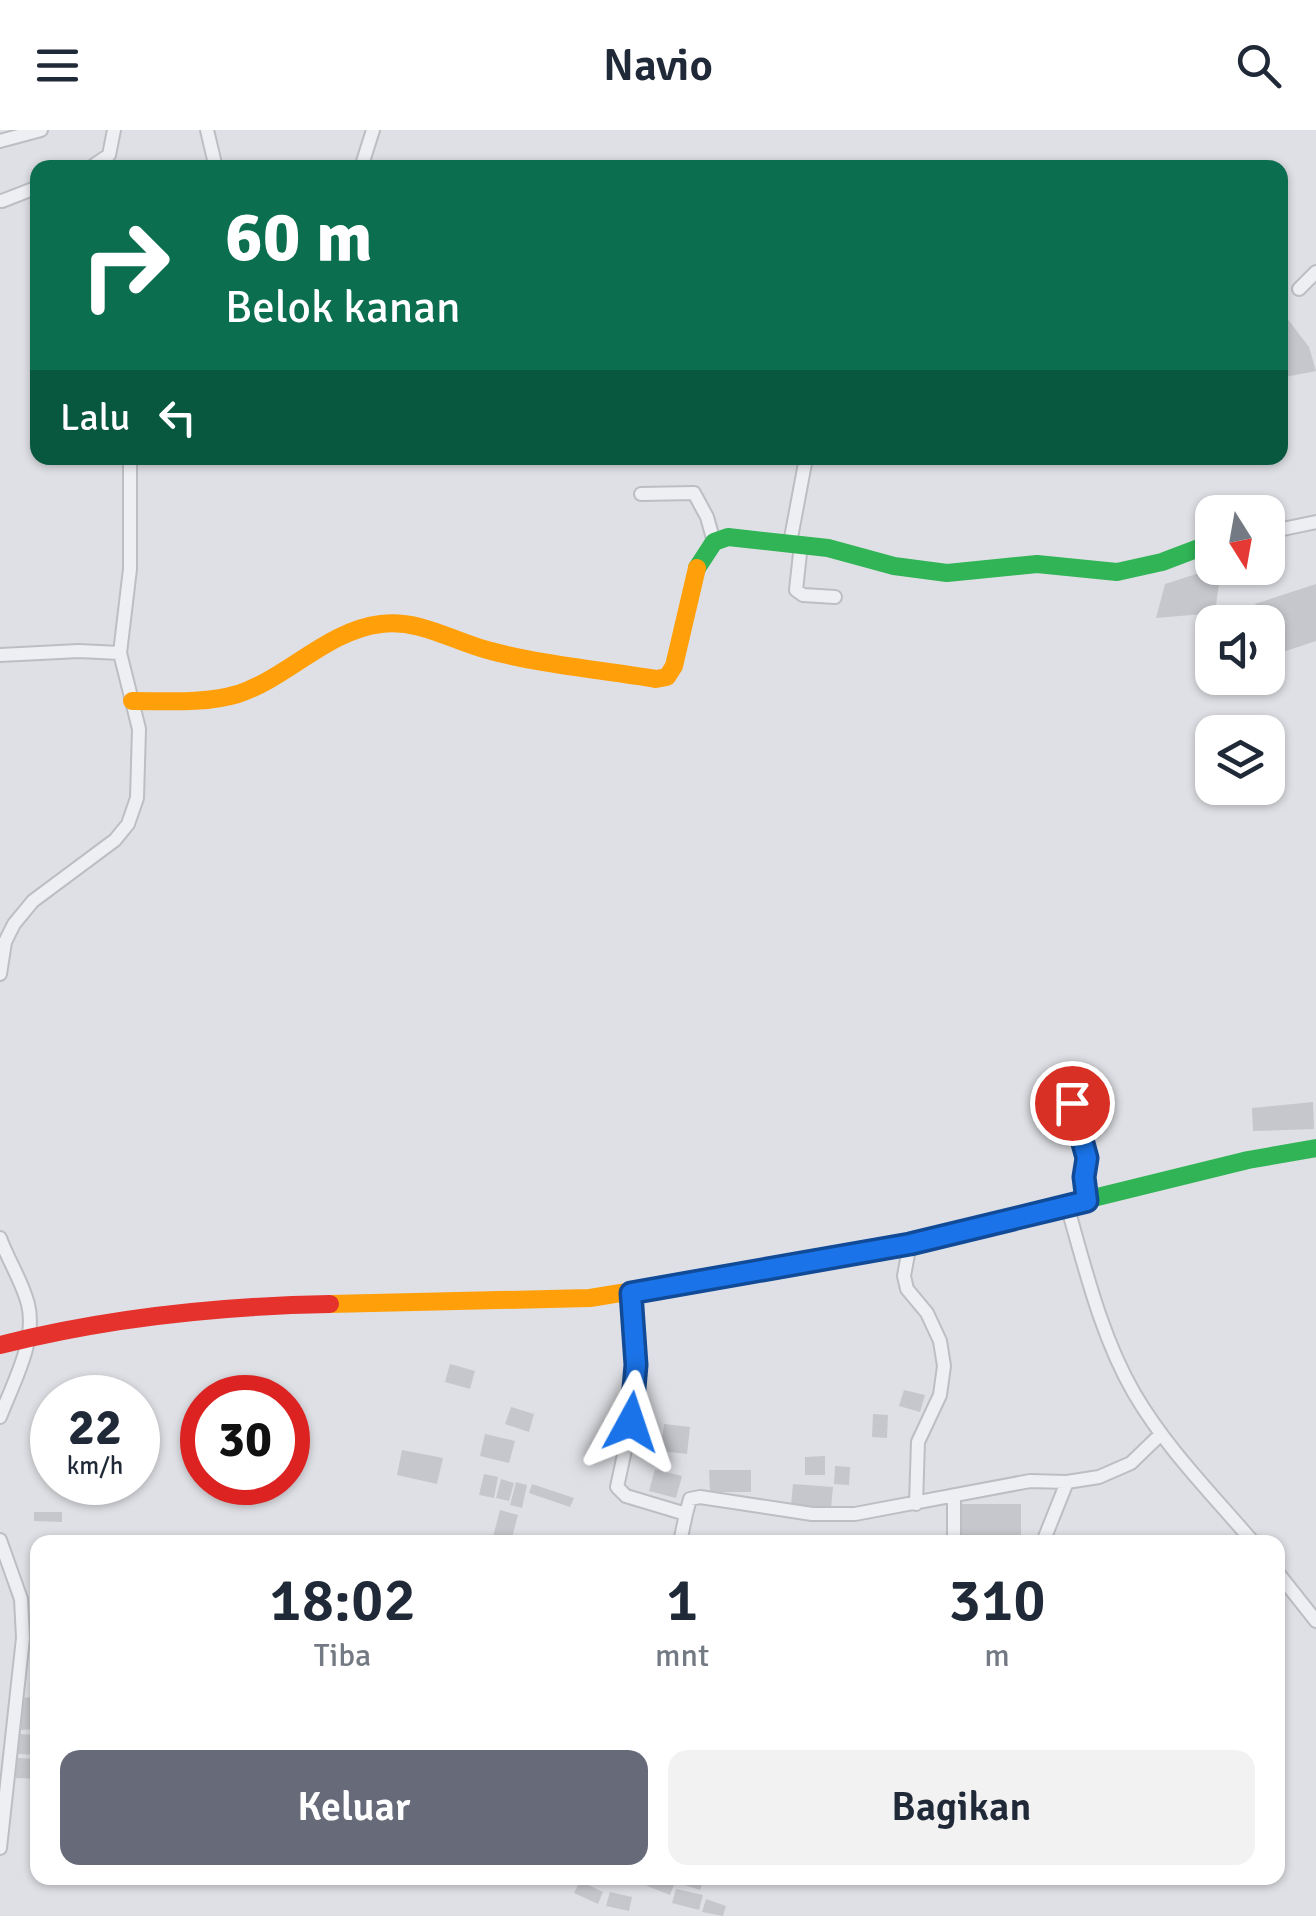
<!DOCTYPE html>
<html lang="id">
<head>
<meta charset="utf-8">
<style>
	:root { --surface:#fff; --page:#f2f2f3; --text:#1f2937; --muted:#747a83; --accent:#666a79 }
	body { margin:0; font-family:Signika,sans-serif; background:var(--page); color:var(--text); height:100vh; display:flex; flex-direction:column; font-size:38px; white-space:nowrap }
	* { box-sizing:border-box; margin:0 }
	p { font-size:32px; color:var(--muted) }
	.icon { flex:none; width:55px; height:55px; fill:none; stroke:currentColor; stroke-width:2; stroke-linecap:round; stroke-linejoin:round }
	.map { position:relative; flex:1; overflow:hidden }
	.sheet { position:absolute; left:30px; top:1405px; width:1255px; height:350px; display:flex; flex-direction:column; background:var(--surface); border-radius:20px; box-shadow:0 2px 8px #0004 }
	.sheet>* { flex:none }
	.hud { position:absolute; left:30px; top:30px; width:1258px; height:305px; border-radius:20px; box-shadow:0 2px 8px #0004; background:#0b6e4f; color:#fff; overflow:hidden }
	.needle { width:65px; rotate:169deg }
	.controls { position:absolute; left:1195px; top:365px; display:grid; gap:20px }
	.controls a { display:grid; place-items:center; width:90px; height:90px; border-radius:20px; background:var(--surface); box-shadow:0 2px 8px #0004; font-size:50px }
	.speed { position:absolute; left:30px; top:1245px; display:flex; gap:20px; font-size:50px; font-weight:700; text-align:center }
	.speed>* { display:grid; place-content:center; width:130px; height:130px; border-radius:50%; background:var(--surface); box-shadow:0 2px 8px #0004; line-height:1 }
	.speed small { font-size:25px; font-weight:400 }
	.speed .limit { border:15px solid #d22; background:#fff; color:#111 }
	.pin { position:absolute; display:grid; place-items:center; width:85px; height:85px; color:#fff; margin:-42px; border:5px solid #fff; border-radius:50%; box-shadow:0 2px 10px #0007 }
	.me { position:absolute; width:110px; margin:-55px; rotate:5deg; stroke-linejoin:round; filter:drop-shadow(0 0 8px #0008) }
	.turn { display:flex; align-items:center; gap:35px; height:210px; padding:0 30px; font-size:45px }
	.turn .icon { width:130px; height:130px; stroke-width:2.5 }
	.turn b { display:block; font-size:70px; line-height:85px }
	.then { display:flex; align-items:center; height:95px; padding:0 30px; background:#0003; gap:20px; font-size:38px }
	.eta { display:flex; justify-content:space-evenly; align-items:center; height:170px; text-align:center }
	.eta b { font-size:60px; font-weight:600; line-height:70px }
	.action { display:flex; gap:20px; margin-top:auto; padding:20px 30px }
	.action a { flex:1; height:115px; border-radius:20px; background:var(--accent); color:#fff; font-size:40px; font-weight:600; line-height:115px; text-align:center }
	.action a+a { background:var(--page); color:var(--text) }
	header { display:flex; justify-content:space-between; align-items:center; height:130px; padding:0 30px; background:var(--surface); font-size:45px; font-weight:600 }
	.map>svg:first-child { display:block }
	.building { fill:#c5c7cc }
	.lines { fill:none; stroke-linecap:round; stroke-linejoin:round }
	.street-casing { stroke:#bdbec3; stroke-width:16 }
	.street { stroke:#eeeff2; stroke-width:12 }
	.fast { stroke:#30b455; stroke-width:18 }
	.slow { stroke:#ff9f0a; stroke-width:18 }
	.jam { stroke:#e5322d; stroke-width:18 }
	.route-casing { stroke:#114b97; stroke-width:25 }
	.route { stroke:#1a73e8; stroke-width:18 }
</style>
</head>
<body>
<header><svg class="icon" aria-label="menu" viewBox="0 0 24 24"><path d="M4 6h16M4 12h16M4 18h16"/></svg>Navio<svg class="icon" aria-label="search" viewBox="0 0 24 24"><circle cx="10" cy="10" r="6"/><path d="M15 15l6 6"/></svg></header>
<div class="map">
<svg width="1316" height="1786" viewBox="0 0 1316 1786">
	<rect width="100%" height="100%" fill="#dfe0e5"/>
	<path class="building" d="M1280,179L1309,217L1316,241L1280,248Z
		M1215,438H1221L1215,483L1156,488L1165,454Z
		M1316,454V511L1277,524L1268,502V492H1263L1255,474Z
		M1313,972L1314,999L1253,1001L1252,978Z
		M450,1234L475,1241L470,1259L445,1252Z
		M904,1260L925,1265L920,1282L899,1276Z
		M511,1277L534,1284L529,1302L505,1294Z
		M873,1284L888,1285L887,1308L872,1307Z
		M664,1294L690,1297L687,1324L661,1321Z
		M485,1304L515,1311L509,1333L480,1326Z
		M402,1320L443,1328L437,1354L397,1345Z
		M825,1326V1345H805V1327Z
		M835,1336L850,1337L849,1355L834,1354Z
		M655,1339L682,1346L676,1368L649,1361Z
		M709,1340H751V1362H710Z
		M484,1344L498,1347L494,1368L479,1365Z
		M501,1349L514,1353L509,1371L496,1368Z
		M516,1352L527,1355L522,1378L510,1375Z
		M532,1354L574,1368L570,1377L529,1363Z
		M793,1354L833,1357L831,1378L791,1375Z
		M961,1374H1021V1409H961Z
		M500,1380L518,1385L511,1411L493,1407Z
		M34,1382H62V1392L34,1391Z
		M38,1567V1599L20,1600L18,1568Z
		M19,1604L38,1605V1625L18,1624Z
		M16,1628L38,1629V1649L16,1648Z
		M650,1748H704L700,1760L675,1752L670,1765L647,1756Z
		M580,1751L603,1762L598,1774L574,1763Z
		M676,1759L703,1765L699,1780L672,1773Z
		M610,1762L632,1767L629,1781L606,1776Z
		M706,1769L726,1776L723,1786L702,1782Z"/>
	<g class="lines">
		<defs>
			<path id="street" d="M207,0L216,38
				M0,11L41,0
				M90,38L109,25L114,0
				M361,38L373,0
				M2,71L38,57
				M1299,159L1316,142
				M641,364L694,363L707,387L714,412
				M1268,402L1316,392
				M790,413L806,328
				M801,414L796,460L803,465L835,467
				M0,525L79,521L120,523
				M0,844L5,812L14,794L33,771L115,710L128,694L137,668L139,599L120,523L130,439V328
				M1072,973L1087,1028L1084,1047L1087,1071
				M1067,1075C1085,1138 1101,1206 1134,1263C1166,1318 1212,1364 1253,1412
				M0,1108C8,1130 22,1151 28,1174C37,1211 13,1253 0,1287
				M910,1113L904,1146L907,1159L927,1183L940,1211L944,1236L940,1265L918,1312L916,1374
				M631,1163L636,1235L631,1292L617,1357L626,1366L686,1384L680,1412
				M954,1368V1412
				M686,1384L690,1369L700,1367L812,1384H855L1030,1351L1067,1352L1099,1347L1131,1333L1161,1304
				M0,1410L21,1469L23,1508L0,1718
				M1043,1412L1067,1352
				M1278,1443L1316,1491"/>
		</defs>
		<use href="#street" class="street-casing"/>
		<use href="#street" class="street"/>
		<path class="fast" d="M697,438L714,412L728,407L828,418L894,436L947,443L1037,434L1117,442L1162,432L1212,413
			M712,1148L910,1113L1248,1030L1316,1018"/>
		<path class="slow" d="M132,571C167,571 204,574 238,564C287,548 328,500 381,494C422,489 453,512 491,521C544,535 602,540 656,549L667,547L674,536L697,438
			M330,1174L590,1168L712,1148"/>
		<path class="jam" d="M0,1215C107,1188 220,1176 330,1174"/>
	</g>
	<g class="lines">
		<defs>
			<path id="route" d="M631,1292L636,1235L631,1163L910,1114L1087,1071L1084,1047L1087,1028L1072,973"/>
		</defs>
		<use href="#route" class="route-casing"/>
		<use href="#route" class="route"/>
	</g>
</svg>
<div class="controls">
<a><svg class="needle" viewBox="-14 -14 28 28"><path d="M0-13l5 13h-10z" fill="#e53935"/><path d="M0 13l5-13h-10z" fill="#747a83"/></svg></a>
<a><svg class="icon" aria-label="sound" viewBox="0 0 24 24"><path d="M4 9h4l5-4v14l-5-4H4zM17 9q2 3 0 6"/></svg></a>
<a><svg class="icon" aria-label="layers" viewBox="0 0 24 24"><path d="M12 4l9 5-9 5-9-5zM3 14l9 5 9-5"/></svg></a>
</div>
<div class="speed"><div>22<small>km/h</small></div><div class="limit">30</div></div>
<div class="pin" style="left:1072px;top:973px;background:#d93025"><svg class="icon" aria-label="arrive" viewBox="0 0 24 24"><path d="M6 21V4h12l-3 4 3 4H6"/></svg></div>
<svg class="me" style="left:631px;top:1292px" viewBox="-20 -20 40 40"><path d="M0-17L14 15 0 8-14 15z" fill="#1a73e8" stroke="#fff" stroke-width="4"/></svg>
<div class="hud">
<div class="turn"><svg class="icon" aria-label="right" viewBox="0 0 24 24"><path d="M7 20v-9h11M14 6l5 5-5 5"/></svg><div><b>60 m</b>Belok kanan</div></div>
<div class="then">Lalu<svg class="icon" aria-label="left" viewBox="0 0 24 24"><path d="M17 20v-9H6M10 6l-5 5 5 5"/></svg></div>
</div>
<section class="sheet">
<div class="eta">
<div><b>18:02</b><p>Tiba</p></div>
<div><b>1</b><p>mnt</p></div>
<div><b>310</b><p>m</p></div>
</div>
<div class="action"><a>Keluar</a><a>Bagikan</a></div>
</section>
</div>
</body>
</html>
